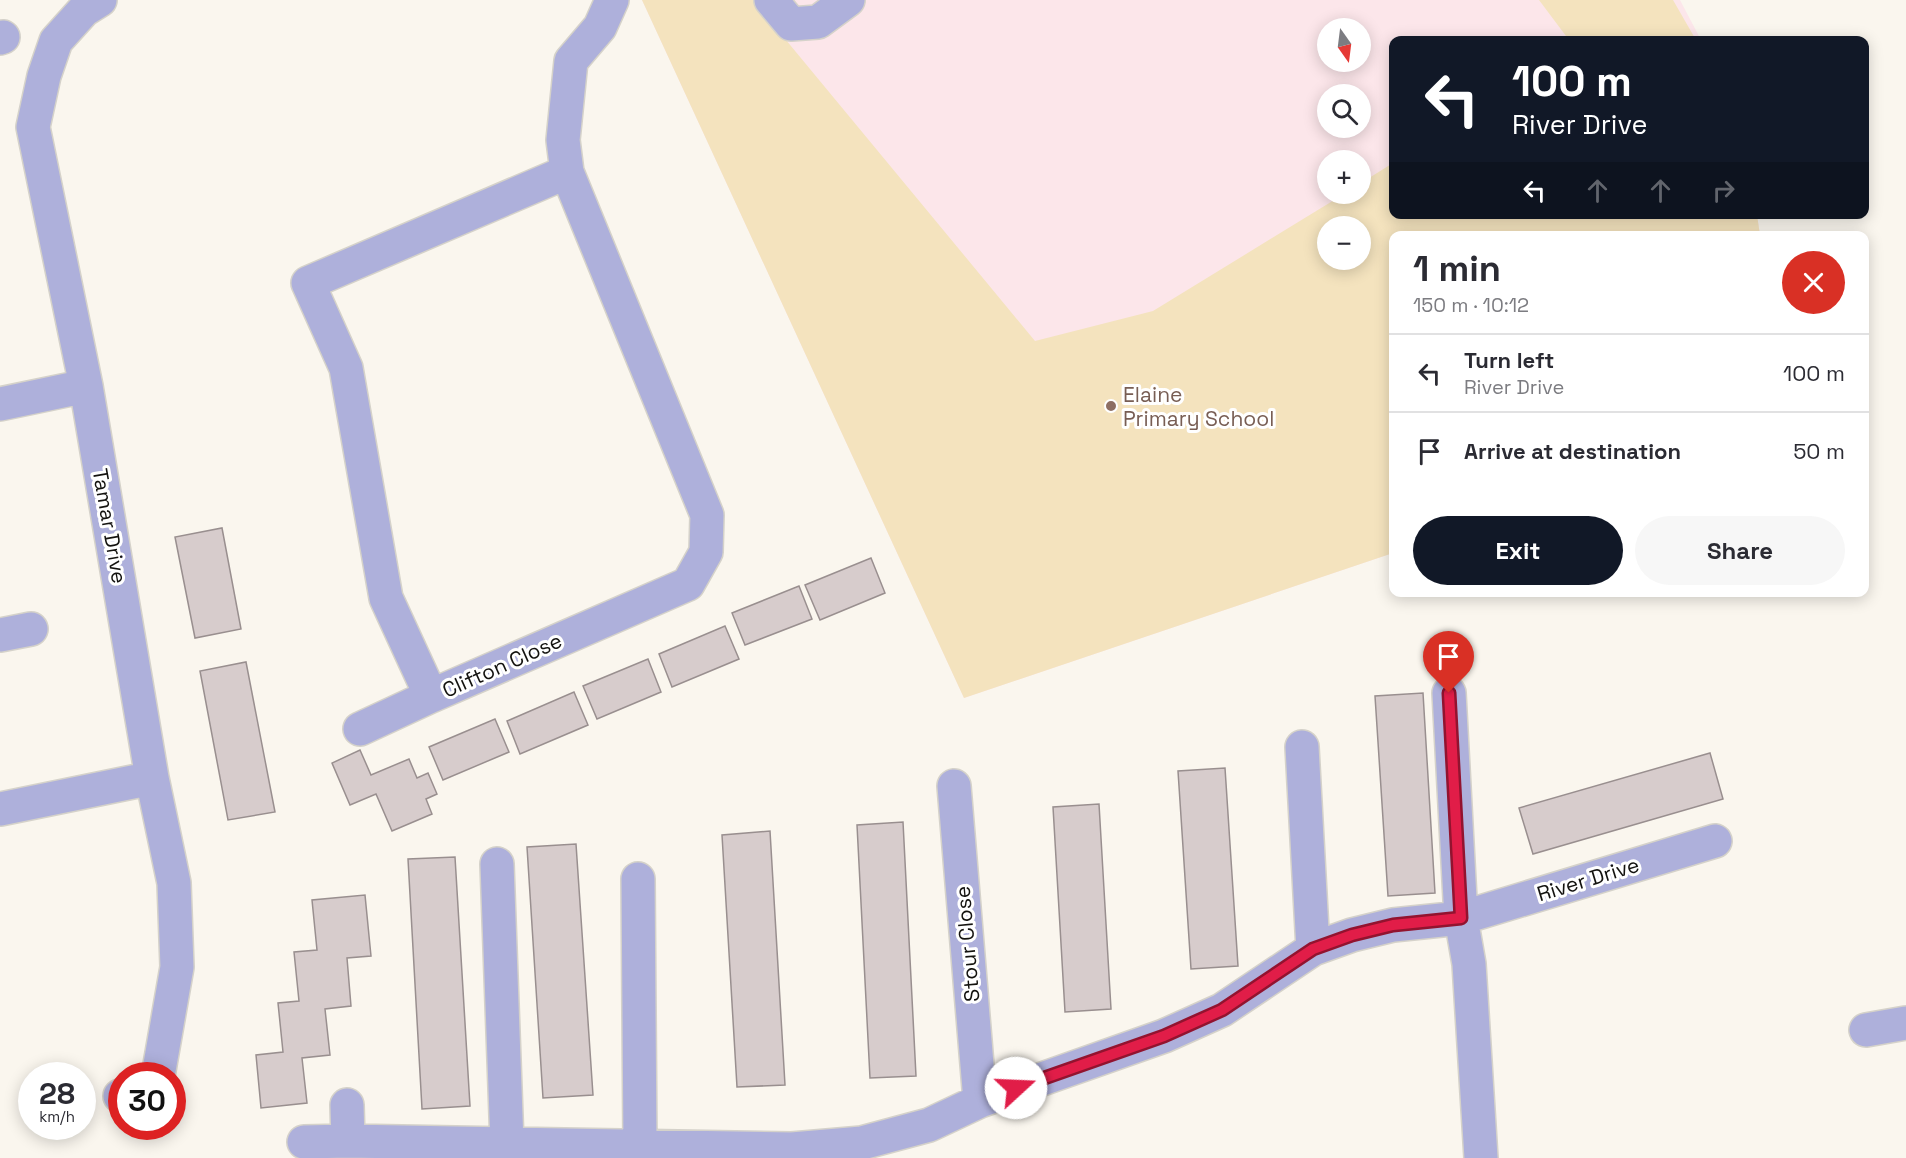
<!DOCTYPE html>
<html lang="en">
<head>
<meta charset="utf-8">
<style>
	:root { --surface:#fff; --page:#f7f7f7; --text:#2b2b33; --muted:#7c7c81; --line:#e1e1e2; --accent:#111827 }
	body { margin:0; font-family:"Space Grotesk",sans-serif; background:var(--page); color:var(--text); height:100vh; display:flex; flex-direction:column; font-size:22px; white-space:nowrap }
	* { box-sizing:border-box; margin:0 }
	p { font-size:20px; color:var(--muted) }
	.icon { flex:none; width:33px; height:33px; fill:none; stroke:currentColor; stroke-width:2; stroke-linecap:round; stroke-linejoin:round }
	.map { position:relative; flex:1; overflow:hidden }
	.drawer { position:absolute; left:1389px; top:231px; width:480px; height:366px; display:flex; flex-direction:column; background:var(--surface); border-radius:12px; box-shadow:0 3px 15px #0003 }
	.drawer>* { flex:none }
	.hud { position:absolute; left:1389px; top:36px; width:480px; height:183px; border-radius:12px; box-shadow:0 3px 15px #0003; background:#111827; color:#fff; overflow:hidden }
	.needle { width:39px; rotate:166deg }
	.controls { position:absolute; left:1317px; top:18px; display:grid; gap:12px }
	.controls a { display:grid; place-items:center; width:54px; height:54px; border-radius:50%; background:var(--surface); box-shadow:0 3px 15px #0003; font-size:30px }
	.speed { position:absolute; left:18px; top:1062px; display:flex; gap:12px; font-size:30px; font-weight:700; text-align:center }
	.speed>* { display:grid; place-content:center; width:78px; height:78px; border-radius:50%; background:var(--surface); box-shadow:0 3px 15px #0003; line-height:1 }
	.speed small { font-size:15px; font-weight:400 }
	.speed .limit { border:9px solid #d22; background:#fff; color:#111 }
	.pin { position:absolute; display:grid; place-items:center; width:51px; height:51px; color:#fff; margin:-62px -26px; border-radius:50% 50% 50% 0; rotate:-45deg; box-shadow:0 0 6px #0007 }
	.pin .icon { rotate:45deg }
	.me { position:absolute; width:66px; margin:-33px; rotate:70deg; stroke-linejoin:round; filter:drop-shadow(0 0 4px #0008) }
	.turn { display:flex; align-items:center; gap:21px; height:126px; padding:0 24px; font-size:27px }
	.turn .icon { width:78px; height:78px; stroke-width:2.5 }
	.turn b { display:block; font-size:42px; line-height:51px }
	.lanes { display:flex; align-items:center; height:57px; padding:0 24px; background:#0003; justify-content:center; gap:30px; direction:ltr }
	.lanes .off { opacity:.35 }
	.round { display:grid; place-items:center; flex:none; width:63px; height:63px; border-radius:32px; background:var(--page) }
	.headline { display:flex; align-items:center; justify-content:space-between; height:102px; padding:0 24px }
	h1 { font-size:36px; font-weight:600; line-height:45px }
	.cta { display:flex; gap:12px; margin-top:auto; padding:12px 24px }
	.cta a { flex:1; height:69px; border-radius:36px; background:var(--accent); color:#fff; font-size:24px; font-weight:600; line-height:69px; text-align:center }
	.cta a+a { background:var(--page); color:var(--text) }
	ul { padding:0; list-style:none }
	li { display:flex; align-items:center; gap:18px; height:78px; padding:0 24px; border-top:2px solid var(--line) }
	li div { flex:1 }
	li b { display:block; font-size:22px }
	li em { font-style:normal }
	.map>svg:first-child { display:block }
	.education { fill:#fce6ea; fill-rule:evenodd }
	.green { fill:#f4e3be; fill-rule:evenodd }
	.building { fill:#d7cccc; stroke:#998f8f; stroke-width:1.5 }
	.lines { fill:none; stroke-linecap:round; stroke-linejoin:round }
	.minor-casing { stroke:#d5d2ca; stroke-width:36 }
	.minor { stroke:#aeb0db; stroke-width:33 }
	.route-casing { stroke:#92132f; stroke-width:15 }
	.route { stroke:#e11d48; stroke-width:10 }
	.education-dot { fill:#8d6e63; stroke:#fff; stroke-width:2 }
	.labels { text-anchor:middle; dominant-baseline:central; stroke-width:6; stroke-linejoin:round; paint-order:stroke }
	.education-label { font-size:21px; fill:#785e54; stroke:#fff; text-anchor:start }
	.street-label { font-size:21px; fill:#13120f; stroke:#fff }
</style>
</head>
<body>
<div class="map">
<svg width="1906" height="1158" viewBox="0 0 1906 1158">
	<rect width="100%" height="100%" fill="#faf6ee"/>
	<path class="education" d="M642,0H1680L1701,40H1394V214L1757,215L1760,235L1394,236L1393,553L964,698ZM1328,28H1360V62H1328ZM1328,94H1360V128H1328ZM1328,160H1360V194H1328ZM1328,226H1360V260H1328Z"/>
	<path class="green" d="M642,0H753L1035,341L1153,311L1344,194H1360L1361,183L1393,163L1394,214L1757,215L1760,235L1394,236L1393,553L964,698ZM1328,226H1360V260H1328Z
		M1539,0H1673L1696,40H1569Z"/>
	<path class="building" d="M222,528L241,629L195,638L175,537Z
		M871,558L885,593L820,620L805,585Z
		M799,586L812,619L745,645L732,613Z
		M725,626L739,659L672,687L659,654Z
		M648,659L661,692L597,719L583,686Z
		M246,662L275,812L228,820L200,671Z
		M574,692L588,725L520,754L507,721Z
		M1423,693L1435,893L1388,896L1375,696Z
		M495,719L509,752L443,780L429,747Z
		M360,750L371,775L409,759L417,778L428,773L437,794L426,799L432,814L392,831L376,794L350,805L332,763Z
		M1710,753L1723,799L1533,854L1519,808Z
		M1225,768L1238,966L1191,969L1178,771Z
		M1099,804L1111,1009L1065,1012L1053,807Z
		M903,822L916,1076L870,1078L857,825Z
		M770,831L785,1085L737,1087L722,835Z
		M576,844L593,1095L543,1098L527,847Z
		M455,857L470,1106L422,1109L408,859Z
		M365,895L371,956L347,958L351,1006L325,1009L330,1055L302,1058L307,1103L261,1108L256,1055L283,1052L278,1003L299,1001L294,952L317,950L312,900Z"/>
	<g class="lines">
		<defs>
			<path id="minor" d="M100,0L84,10L56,41L44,76L33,127L86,386L152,778L174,883L177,967L158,1076
				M771,0L791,24L818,22L848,0
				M0,38L3,37
				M567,172L308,283L346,368L386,598L431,696L688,584L706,552L707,515L567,172L563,140L571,61L600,27L612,0
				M0,404L86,386
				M0,635L31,629
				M1449,693L1461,918L1469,964L1481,1158
				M360,729L431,696
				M1302,747L1313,949
				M954,786L980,1101
				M0,809L152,778
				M497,864L507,1144
				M638,879L640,1145
				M1866,1030L1906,1023
				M120,1096H122
				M347,1105L348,1141L792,1149L862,1143L929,1125L980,1101L1164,1036L1222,1010L1313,949L1352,935L1393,925L1461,918L1715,841
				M304,1142L348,1141"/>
		</defs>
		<use href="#minor" class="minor-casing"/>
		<use href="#minor" class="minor"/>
	</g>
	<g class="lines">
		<defs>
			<path id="route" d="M1016,1088L1164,1036L1222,1010L1313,949L1352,935L1393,925L1461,918L1449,693"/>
		</defs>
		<use href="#route" class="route-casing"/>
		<use href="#route" class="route"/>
	</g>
	<circle class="education-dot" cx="1111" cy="406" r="6"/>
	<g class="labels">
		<g class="education-label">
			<text x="1123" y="394">Elaine<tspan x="1123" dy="24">Primary School</tspan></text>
		</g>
		<g class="street-label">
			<text transform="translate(110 526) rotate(80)">Tamar Drive</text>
			<text transform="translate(502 665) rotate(-24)">Clifton Close</text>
			<text transform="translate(1588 879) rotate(-17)">River Drive</text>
			<text transform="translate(967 944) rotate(-95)">Stour Close</text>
		</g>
	</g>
</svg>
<div class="controls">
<a><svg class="needle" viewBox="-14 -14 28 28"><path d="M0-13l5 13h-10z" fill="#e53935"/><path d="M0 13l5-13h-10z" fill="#7c7c81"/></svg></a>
<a><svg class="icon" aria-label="search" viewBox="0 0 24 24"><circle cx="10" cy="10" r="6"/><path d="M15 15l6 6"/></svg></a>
<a>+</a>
<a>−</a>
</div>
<div class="speed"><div>28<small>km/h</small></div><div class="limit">30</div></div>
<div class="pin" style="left:1449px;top:693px;background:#d93025"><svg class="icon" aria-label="arrive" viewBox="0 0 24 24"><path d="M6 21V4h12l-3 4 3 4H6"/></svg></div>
<svg class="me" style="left:1016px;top:1088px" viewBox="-20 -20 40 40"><circle r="19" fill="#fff"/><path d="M0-13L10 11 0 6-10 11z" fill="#e11d48"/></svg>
<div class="hud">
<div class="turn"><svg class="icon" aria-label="left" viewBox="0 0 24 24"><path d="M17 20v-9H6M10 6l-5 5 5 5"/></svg><div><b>100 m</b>River Drive</div></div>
<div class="lanes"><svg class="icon" aria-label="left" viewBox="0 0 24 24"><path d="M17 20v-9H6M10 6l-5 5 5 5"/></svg><svg class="icon off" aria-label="ahead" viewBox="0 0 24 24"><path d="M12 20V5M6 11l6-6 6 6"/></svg><svg class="icon off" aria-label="ahead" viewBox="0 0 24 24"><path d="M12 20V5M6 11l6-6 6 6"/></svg><svg class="icon off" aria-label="right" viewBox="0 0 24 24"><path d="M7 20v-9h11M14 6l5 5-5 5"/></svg></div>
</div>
<section class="drawer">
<div class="headline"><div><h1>1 min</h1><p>150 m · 10:12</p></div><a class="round" style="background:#d93025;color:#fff"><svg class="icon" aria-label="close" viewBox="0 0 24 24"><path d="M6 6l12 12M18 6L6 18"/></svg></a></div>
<ul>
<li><svg class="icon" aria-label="left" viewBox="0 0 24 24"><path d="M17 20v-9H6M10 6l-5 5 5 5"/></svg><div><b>Turn left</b><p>River Drive</p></div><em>100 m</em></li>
<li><svg class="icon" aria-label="arrive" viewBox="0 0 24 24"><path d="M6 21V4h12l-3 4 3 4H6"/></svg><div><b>Arrive at destination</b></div><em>50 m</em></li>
</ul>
<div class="cta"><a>Exit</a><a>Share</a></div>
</section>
</div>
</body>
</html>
